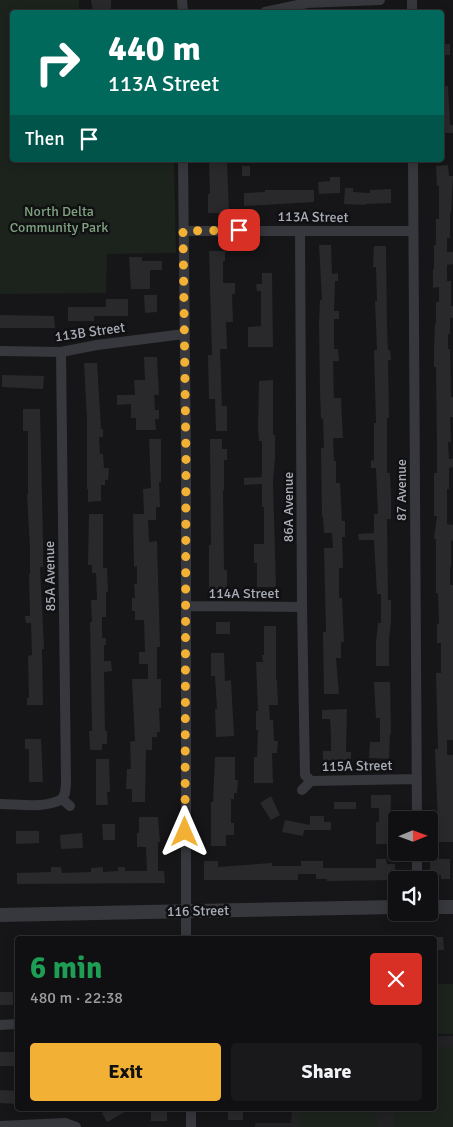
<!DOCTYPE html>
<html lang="en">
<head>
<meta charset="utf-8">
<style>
	:root { --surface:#101012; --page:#19191b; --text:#f1f3f6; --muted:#9c9d9f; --line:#303032; --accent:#f2b134 }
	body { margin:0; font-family:Signika,sans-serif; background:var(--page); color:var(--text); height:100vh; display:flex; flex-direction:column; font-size:19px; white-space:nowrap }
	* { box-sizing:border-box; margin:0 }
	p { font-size:16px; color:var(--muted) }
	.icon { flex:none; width:28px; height:28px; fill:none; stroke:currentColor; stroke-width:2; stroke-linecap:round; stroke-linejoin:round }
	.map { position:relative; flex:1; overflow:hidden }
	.side { position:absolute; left:15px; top:936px; width:422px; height:175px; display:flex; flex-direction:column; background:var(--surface); border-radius:5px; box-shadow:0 2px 12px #0003,0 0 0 1px var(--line) }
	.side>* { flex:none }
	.guide { position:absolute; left:10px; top:10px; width:434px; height:152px; border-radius:5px; box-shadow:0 2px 12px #0003,0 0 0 1px var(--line); background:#00695c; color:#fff; overflow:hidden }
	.needle { width:32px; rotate:89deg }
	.tools { position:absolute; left:388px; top:811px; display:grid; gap:10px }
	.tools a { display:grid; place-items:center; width:50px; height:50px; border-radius:5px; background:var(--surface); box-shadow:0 2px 12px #0003,0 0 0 1px var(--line); font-size:25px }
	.pin { position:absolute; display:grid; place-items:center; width:42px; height:42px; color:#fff; margin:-21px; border-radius:10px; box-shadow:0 2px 8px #0006 }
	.me { position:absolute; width:55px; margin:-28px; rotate:0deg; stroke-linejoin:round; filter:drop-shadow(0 0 4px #0008) }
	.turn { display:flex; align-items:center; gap:18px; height:105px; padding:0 15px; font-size:22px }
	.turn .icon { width:65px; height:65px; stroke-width:2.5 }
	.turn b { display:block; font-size:35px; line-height:42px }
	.then { display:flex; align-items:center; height:48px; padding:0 15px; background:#0003; gap:10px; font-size:19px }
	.round { display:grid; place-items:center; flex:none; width:52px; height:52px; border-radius:5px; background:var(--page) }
	.head { display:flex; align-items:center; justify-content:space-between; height:85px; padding:0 15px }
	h1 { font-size:30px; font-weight:700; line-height:38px; color:#1e9e55 }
	.action { display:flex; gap:10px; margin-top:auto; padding:10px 15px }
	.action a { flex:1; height:58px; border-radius:5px; background:var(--accent); color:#111; font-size:20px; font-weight:700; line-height:58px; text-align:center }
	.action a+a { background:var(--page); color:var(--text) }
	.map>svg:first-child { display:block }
	.built { fill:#222225 }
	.green { fill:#1c231d }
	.building { fill:#29292c }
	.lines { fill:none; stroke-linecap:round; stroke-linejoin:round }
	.minor { stroke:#37383d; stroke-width:10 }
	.tertiary { stroke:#37383d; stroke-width:14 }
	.route { stroke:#f2b134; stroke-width:9; stroke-dasharray:0 16.2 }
	.labels { text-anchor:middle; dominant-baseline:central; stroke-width:5; stroke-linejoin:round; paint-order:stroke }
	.park-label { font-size:14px; fill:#7fa381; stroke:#111113 }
	.street-label { font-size:14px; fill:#a8adb8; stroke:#111113 }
</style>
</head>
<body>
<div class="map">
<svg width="453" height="1127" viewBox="0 0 453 1127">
	<rect width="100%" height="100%" fill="#161618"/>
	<path class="built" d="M435,1036H453V1127H255V1123H291L292,1109H435Z"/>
	<path class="green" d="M0,0H79V12H12V160H174L176,253L107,254L106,293L0,294Z
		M453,984V1034H435V984Z
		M435,1047H453V1127H394V1109H435Z
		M300,1109H376L377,1127H301Z"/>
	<path class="building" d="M91,0H111V12H93Z
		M441,44H450V55H441Z
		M441,86H448L450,125H453V133H441Z
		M209,160H227L229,213H208V194H210Z
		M448,165L449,176H453L451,213H450V238H447V252H453V264L447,265V281H451V306H453V318H450V334H448V349H450L451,397H453V417H450L451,442H448L449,459H453V467L449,468V489H447V524L453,525V541L451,540V567H450V585H453V740H447V755H453V842H435V824H438L435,749H438L436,673H441V643H437V624H439L438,593H436V539H434L437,516H434V473H437V450L436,367H434V350L435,324H436V302H439V287L433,288V269H434V245H436V219H439V186H437L436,166Z
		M242,166H250V176H242Z
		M330,177H340V193L319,194L318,182L330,181Z
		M345,188H353V192L370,193V190L391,189V203L366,204L365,205L344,204Z
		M265,190H314V202L244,206V193L265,192Z
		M319,245H331L332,274L338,273V281H335L334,311H339V319H334V349H338L339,361H333L334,398H341L343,438H333L334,461H336V483H340L342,521H345V537H342L343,568H339V598H342L344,642H341V658H336L339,694H324L323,632H326L324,548H333L332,533H324L323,517H322L321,448H324L323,418L321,419L320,391L319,324L320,300H322Z
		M374,246H386L387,327L388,350H390L391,360H388L389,418H387V473H390L391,497V519H387L388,600H391V621L389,640V666H376V642L378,623H381V594H377L374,540H359L358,534L374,533V514H378L376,468H371V461L374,460V423H376L374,350H377L375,301H377L376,267H373Z
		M209,251H225V261H223V283H235V294H232L233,322H226L227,349H220L222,406H227V431H216L215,399H209L208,355H212Z
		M129,257H142V261H162V270H150V289H131Z
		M262,273H272L273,347H248V327L261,326V291H257L256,284H262Z
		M144,295H157V312L145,313Z
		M106,299H128V316H94V321H68V307H106Z
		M0,315L54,316L55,328H0Z
		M144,357H157L159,395H154L155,410H159V419H155L156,430H136V418H131V404L117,405V395H135L134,380H145Z
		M84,363H97L101,429H103V437H99L100,454H103L104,468H109L108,480H105V485H101V501L88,502V489H87V418Z
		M2,375L44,376L43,389L2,387Z
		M273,380V435H275V458L273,482L276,587H257V563H254V544H264V507H262V484L244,485V478L262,477V441H259L258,427L259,381Z
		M23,409H40L43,540V567H40L44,649H42L43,705H27V698H29L28,656L32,655L31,623H26L25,616H30L29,574H30V549L27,494H28V431H23Z
		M149,439H161V482H159L160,507H156V520H148L149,542L157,541L160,647H157V679H161V708H159L160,732H157V737H152V750H146L145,802H132V789H126L127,769H131L130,742L135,741L132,679H148V664H139V652H145L144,620H135V611H132V598H135L134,584H137V566L134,567L133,514H144L143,489L151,488Z
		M210,439H222V449H227V460H224V490H223L224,570H227V589H209V545H211Z
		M89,514H103V568H107L108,592H106V617H102V638H106V645H104V661H111L112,671L104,672L105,731H107V744H102V750H90L89,731H92L90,622H92L91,600H97L96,573H92V565H88Z
		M216,622H230V634H216Z
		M264,626H276V680H277L278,705H269L270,720H273L274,741H278L277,753H272L273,783H254V757H257L258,730H256V711H258L256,662H263L262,655H264Z
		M211,653H224L225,681L231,680L234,736L216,737L215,709H217L215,676H211Z
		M374,682H390L391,734H390L389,759L369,758L370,742H380V718H376Z
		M347,709L346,752H351V760H323V751H331V735L330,719H322V710Z
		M25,739H41L43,782H29V749H25Z
		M215,757H235V780H238L237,793H234V799H231V823H234V835H226V846H211V802H213Z
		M96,759H109L110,792H107L108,805H96Z
		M371,795H391L390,844H376V822H379V808H371Z
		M271,796L280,815L271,820L260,803Z
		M334,802H356V809H334Z
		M310,816H324V822H331V830H304L303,836L282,832L285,820L310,825Z
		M139,817H158L160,842H158V871H164L165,883L17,884V873L51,872V867H61L62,873L91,872V868L103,867V872L118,871V867H125V871H147L146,847H137V833H139Z
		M102,824H115V840H103Z
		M16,831H39V843L16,844Z
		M82,833L83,848L61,849L60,835Z
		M430,855H439V859H450V879H441V875H430Z
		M376,859H386L387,864H395V880L327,881V879H316V874H298V880H204V861H218V867L272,863V866H301V861H323V868H376Z
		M435,937H443L444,950H435Z
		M0,992H13V1005H0Z
		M0,1052H18V1066H0Z
		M0,1090L18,1091V1104L0,1103Z
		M109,1109H130L107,1122L102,1113Z
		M151,1109H163V1112H167V1121H151Z
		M228,1109H243V1120H228Z"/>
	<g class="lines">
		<path class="minor" d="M182,0L183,12
			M412,0V12
			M265,12L307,3L380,0
			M183,160L186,459V939
			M413,160L417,820
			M183,231H413
			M300,231L302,607L305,775L311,781
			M0,351L61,352L97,345L184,334
			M61,352L66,784L65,793L62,799
			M186,606L302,607
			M302,790L311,781L416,779
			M0,804C19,804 45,809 62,799L70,806
			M417,852V880
			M0,1025L18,1024
			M191,1109V1127
			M0,1126L65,1123L76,1127"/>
		<path class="tertiary" d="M429,907H453
			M0,915L396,907"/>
	</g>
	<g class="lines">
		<path class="route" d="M185,832L186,459L183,231L239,230"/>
	</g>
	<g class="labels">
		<g class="park-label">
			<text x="59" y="211">North Delta<tspan x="59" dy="16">Community Park</tspan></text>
		</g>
		<g class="street-label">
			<text transform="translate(313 217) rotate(1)">113A Street</text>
			<text transform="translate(90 332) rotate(-8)">113B Street</text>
			<text transform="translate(401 490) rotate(-90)">87 Avenue</text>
			<text transform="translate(288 507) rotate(-90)">86A Avenue</text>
			<text transform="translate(50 576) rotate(-91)">85A Avenue</text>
			<text x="244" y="593">114A Street</text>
			<text transform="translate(357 766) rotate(-1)">115A Street</text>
			<text transform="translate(198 911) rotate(-1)">116 Street</text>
		</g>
	</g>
</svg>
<div class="tools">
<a><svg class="needle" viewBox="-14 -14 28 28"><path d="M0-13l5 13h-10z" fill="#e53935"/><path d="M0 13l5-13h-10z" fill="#9c9d9f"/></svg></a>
<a><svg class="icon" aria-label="sound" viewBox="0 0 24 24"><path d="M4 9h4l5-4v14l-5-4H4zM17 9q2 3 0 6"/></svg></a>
</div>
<div class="pin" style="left:239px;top:230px;background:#d93025"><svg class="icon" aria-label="arrive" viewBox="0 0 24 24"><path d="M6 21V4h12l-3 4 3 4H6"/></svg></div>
<svg class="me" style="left:185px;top:832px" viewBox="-20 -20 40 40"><path d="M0-17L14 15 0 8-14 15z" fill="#f2b134" stroke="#fff" stroke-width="4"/></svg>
<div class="guide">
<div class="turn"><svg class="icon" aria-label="right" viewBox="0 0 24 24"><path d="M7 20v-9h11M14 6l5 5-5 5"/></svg><div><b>440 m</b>113A Street</div></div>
<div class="then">Then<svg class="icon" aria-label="arrive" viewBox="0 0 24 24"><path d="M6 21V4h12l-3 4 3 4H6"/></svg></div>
</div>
<section class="side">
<div class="head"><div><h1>6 min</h1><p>480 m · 22:38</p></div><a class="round" style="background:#d93025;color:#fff"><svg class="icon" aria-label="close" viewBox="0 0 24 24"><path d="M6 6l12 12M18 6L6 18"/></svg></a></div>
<div class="action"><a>Exit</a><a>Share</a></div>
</section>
</div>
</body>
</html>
